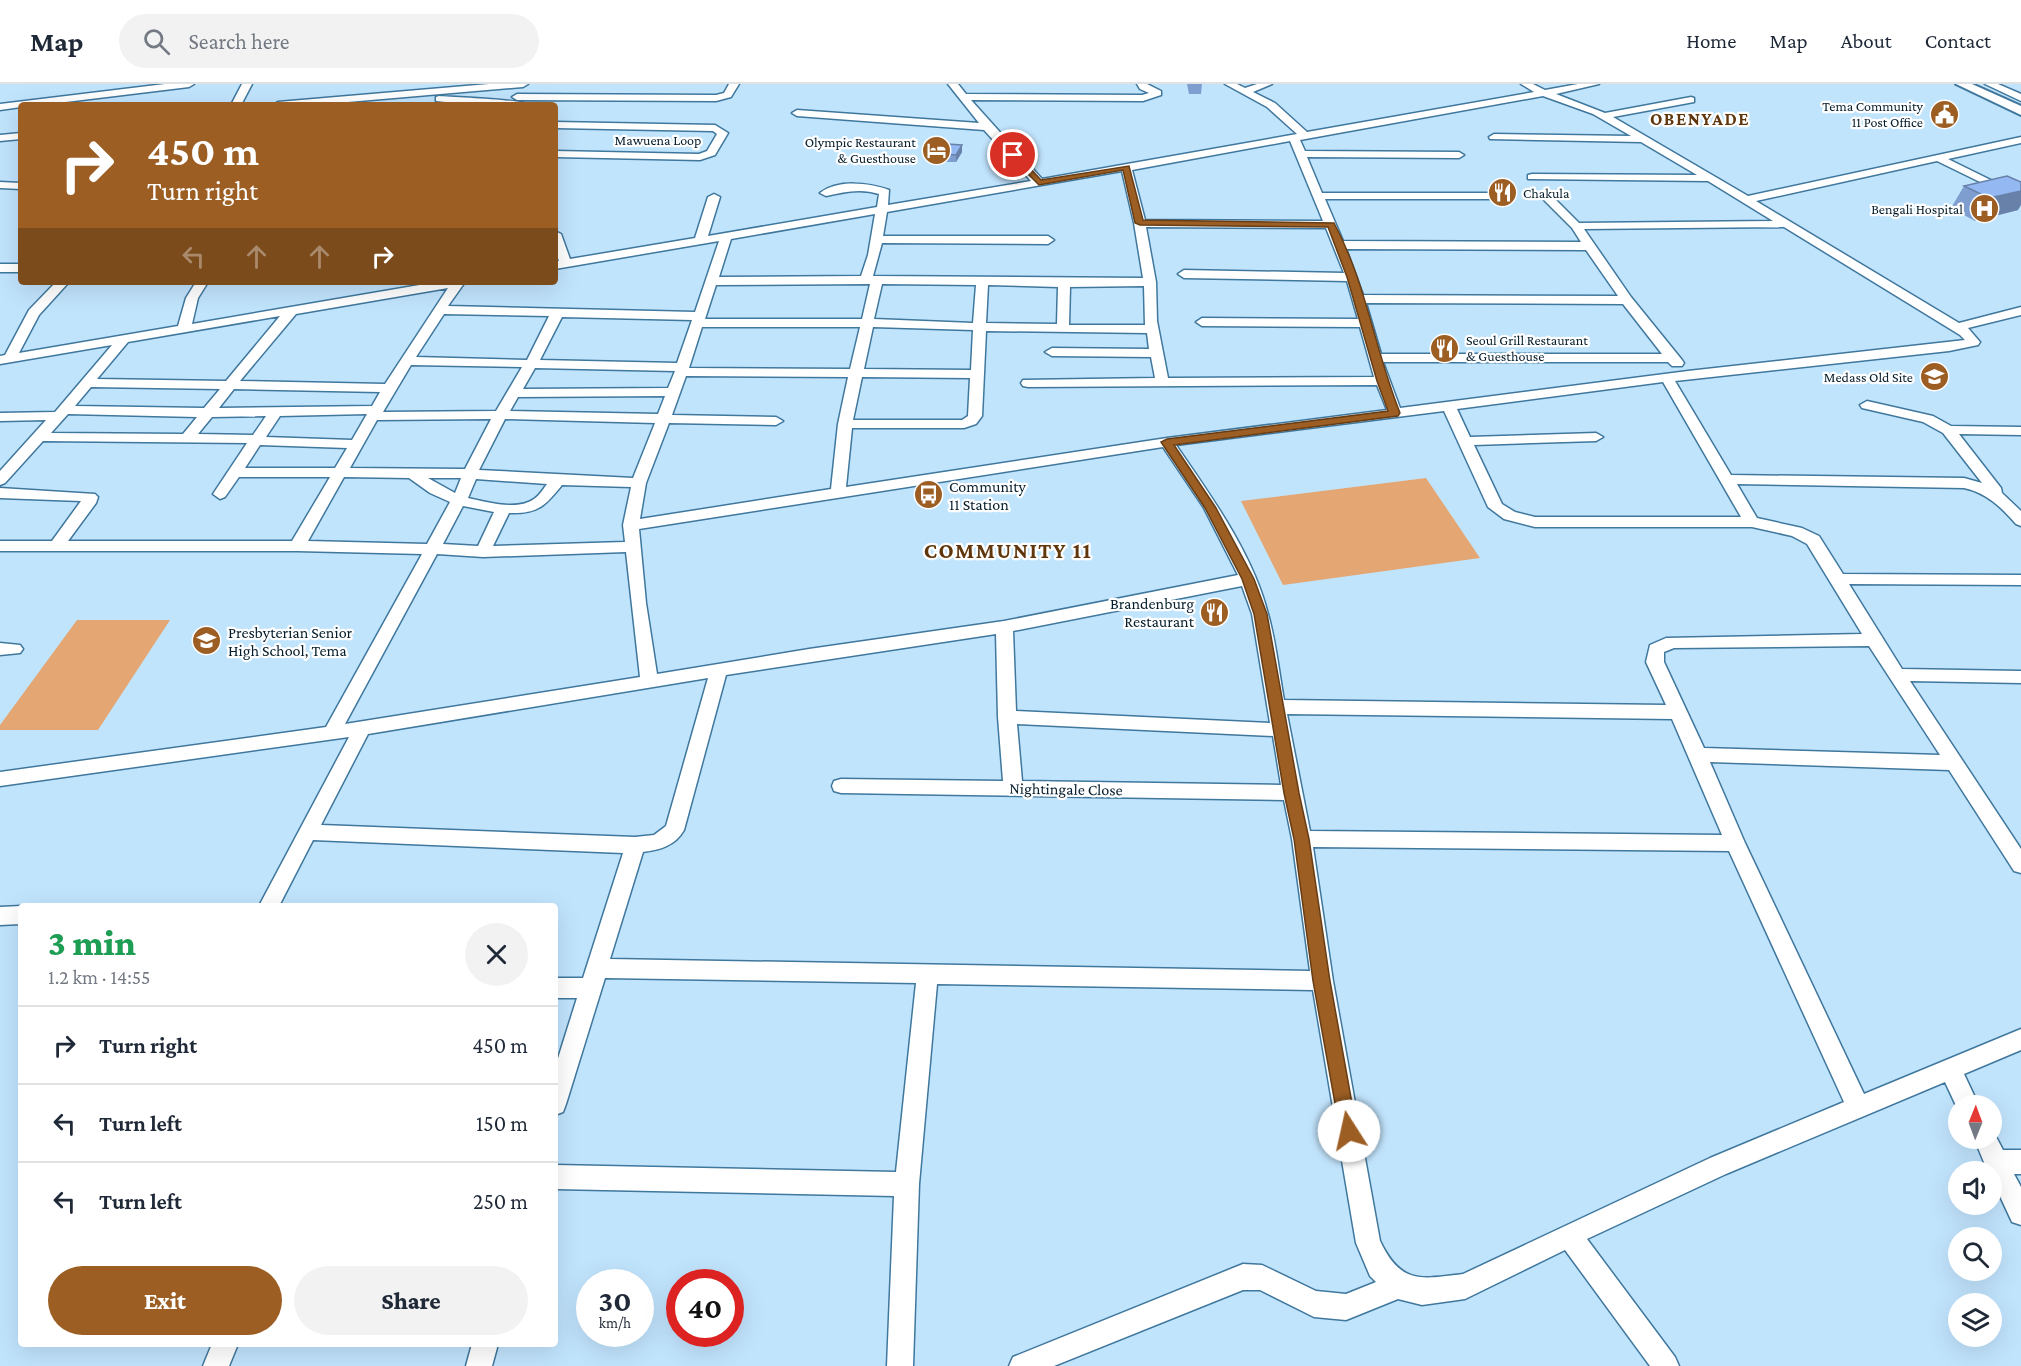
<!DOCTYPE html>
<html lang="en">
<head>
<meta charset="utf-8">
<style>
	:root { --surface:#fff; --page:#f2f2f3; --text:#1f2937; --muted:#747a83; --line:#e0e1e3; --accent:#9c5e23 }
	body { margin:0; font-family:"Crimson Pro",serif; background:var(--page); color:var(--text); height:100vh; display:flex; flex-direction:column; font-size:22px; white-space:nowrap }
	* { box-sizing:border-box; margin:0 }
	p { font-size:20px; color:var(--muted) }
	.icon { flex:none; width:33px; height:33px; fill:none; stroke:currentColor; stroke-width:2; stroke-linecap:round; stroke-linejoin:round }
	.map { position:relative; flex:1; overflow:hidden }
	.details { position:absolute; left:18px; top:819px; width:540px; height:444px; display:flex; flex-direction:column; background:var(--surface); border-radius:6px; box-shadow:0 6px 24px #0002 }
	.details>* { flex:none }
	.banner { position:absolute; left:18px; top:18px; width:540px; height:183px; border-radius:6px; box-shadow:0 6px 24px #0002; background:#9c5e23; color:#fff; overflow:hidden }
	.needle { width:39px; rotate:1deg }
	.fabs { position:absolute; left:1948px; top:1011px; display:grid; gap:12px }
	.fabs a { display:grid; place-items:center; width:54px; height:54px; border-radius:50%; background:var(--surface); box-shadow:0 6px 24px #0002; font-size:30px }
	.speed { position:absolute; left:576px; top:1185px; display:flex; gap:12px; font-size:30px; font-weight:700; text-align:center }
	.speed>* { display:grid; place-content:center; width:78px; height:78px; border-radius:50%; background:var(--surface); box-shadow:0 6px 24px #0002; line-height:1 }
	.speed small { font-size:15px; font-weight:400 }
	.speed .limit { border:9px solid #d22; background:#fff; color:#111 }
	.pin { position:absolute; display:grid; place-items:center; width:51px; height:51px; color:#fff; margin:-26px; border:3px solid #fff; border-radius:50%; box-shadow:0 2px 6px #0007 }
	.me { position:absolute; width:66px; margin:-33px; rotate:350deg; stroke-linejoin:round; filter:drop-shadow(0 0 4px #0008) }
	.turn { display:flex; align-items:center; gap:21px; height:126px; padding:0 30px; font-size:27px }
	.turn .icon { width:78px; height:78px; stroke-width:2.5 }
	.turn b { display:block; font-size:42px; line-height:51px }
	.lanes { display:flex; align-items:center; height:57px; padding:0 30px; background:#0003; justify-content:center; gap:30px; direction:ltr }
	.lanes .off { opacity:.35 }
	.round { display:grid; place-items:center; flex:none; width:63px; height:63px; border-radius:32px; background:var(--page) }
	.head { display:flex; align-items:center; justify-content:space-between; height:102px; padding:0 30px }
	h1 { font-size:36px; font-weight:800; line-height:45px; color:#1e9e55 }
	.button { display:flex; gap:12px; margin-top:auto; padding:12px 30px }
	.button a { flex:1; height:69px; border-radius:36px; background:var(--accent); color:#fff; font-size:24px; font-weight:800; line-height:69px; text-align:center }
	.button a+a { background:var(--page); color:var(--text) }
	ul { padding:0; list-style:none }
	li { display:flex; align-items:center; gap:18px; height:78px; padding:0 30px; border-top:2px solid var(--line) }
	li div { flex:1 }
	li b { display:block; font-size:22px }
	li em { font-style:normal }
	header { display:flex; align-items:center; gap:36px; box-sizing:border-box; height:84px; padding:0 30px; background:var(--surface); border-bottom:2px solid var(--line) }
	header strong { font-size:28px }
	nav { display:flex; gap:33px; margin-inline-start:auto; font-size:21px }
	.search { width:420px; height:54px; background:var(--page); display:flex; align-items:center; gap:15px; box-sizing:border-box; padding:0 21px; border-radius:33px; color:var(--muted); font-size:22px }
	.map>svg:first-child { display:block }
	.green { fill:#e4a673 }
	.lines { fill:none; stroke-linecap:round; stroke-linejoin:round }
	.minor-casing { stroke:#3f779d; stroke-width:3 }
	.major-casing { stroke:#3f779d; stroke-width:4 }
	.minor { fill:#fff; fill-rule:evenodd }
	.major { fill:#fff; fill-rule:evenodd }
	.wall { fill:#7f9ed0 }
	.shaded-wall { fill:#6881a9 }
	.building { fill:#94b8f2; stroke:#6881a9; stroke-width:1.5 }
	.route { fill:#9c5e23; stroke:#653d17; stroke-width:1.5 }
	.labels { text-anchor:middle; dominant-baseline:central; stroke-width:4.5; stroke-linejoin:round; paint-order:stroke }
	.far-poi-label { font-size:14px; fill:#041c2b; stroke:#fff; text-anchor:end }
	.far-street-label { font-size:14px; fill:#041c2b; stroke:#fff }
	.poi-label { font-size:16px; fill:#041c2b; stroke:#fff; text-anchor:start }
	.street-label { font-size:16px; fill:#041c2b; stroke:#fff }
	.far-district-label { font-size:18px; font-weight:bold; letter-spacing:1.5px; fill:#60360c; stroke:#fff }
	.district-label { font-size:22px; font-weight:bold; letter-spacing:1.5px; fill:#60360c; stroke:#fff }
</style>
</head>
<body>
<header>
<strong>Map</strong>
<div class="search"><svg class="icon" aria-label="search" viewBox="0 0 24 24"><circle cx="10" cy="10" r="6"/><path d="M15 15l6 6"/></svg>Search here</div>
<nav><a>Home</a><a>Map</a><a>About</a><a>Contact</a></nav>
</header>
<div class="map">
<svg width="2021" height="1282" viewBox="0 0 2021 1282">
	<rect width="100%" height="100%" fill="#c1e4fd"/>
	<path class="green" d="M1426,394L1480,474L1283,501L1241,417Z
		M77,536H170L98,646H0V641Z"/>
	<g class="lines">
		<defs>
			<path id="minor" d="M165,0H194L189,3L41,21H21V23L0,26V20Z
				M242,0H252L241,21H231Z
				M489,0H528L523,3L313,21H273L278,18Z
				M729,0H739L731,13L716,17L517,16L512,13L517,10L716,11L724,9Z
				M948,0H958L966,10L1142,11L1149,9L1140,5L1137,0H1147L1161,7V11L1143,17L971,16L1042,95L1297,50L1267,23L1225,0H1237L1245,4L1257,0H1272L1253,8L1275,19L1307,48L1534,8L1521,0H1533L1545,6L1578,0H1599L1556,10L1605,29L1691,13L1694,14V18L1613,33L1748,112L2021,53V59L1948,75L2021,111V118L1937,77L1756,117L1959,239L2021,223V231L1968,244L1980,258L1978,261L1949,267L1675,297L1731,391L1964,394L1982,399L1943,349L1923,338L1862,324L1860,321L1867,317L1933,332L1951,342L2021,343V351L1959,350L2001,404L2002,409L2021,427V442L2016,440C2001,423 1987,409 1964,404L1737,400L1757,434L1802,444L1819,452L1843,490L2021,491V501L1849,500L1902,585L2021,587V599L1910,597L2021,765V789L2014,787L1949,686L1710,678L1745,759L1864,1010L2021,945V966L1964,990L1979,1022H1959V1028L1945,998L1726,1090L1587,1155L1675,1273L1679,1282H1650L1565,1166L1465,1215L1422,1221L1398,1215L1346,1236L1314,1233L1260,1206H1243L1054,1282H1009L1013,1273L1243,1180L1262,1181L1316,1207L1346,1210L1376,1198L1370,1192L1356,1159L1313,906L937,900L919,1100L913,1282H887L894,1112L555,1105V1081L896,1088L916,899L605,894L566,1020L563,1028L555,1031V984L577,914H555V894H583L623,769L313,756L279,822H259L349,653L0,702V688L326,643L422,470L297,467H0V457H52L81,417L0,414V404L95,410L98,413L96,419L68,457H292L330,393H239L225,413L220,415L213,410L247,359L43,357L5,399L0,401V387L46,336L0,337V329L55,328L112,261L0,280V272L5,271L29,226L56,198H69L39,231L19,269L178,242L186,214L196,198H208L198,214L192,240L437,198H465L448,222L695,228L719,157L555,185V177H559L555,166V147L561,150L570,175L695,154L708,113L714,110L720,113L708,152L877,123L879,110C861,104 844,108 826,112L820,109C838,95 869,99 889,106L888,121L1031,97L984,46L797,32L792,29L797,26L979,39ZM1543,12L1593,30L1631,52L1494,50L1489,53L1490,55L1641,58L1697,91L1532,90L1528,91V95L1708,97L1773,137L1579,139L1553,113L1549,112L1543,115L1572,144L1581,158L1343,157L1325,115H1497L1503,112L1497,109H1322L1307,73L1459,74L1464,71L1459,68L1305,67L1300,56ZM1290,57L1323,137L1145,136L1132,86ZM1122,87L1134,139L1143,194L873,192L882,159L1048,160L1054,156L1048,152H883L887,128ZM875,130L868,171L861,192L719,193L731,155ZM1146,143L1326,144L1344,189L1184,186L1178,190L1184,194L1347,197L1358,235L1202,234L1196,238L1202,242L1360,243L1374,293L1168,294L1157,237L1156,198ZM1784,143L1960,251L1965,256L1688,287L1400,324L1383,278H1668L1672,282H1682L1684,279L1682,276L1631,213L1584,145ZM1346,165L1586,166L1618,212L1363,211ZM870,200L862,235H705L716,201ZM882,200L976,201L973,239L874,235ZM988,201L1058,203L1057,240L986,239ZM1144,202L1145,241H1069L1070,203ZM448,204L385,300L240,297L296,230ZM1366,219L1623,220L1662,270H1381ZM444,230L549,232L527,276L416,273ZM280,232L226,297L97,295L128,258ZM562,233L692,236L677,279L540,276ZM702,243H860L850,285L689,284ZM873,243L973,246L971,286L864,285ZM986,247L1147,249L1149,265L1052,264L1045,268L1052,272L1151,273L1155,294L1023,296L1021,299L1023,302L1028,303L1377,301L1387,326L1167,354L846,403L852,344H964L976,340L982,332ZM411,281L522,283L496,327L383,328ZM535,284L675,287L668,304L523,305ZM686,292L848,293L838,340L831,405L640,435L646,399L669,339L776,341L783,337L776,333L672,331ZM862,293L970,294L968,332L962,336H853ZM1663,298L1741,433H1535L1515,428L1502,420L1474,361L1596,357L1603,353L1596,349L1470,353L1457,325ZM91,303L220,305L204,324L75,322ZM234,305L380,308L372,322L219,324ZM665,312L658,330L510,327L518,313ZM1444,327L1488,423L1504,435L1535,443H1752L1792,452L1807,460L1862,550L1666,554L1650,561L1646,578L1666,621L1284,616C1279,588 1276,558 1268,530C1253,470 1211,412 1176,361ZM68,330L197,333L183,350L51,349ZM367,330L352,356L266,353L280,332ZM266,332L253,351L198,350L212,333ZM491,335L465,385L350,384L377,336ZM505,335L655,339L633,394L479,386ZM260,361L347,364L335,384H245ZM1163,363L1204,424L1238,491L1004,537L809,565L657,590L646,519L639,445ZM344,393L409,394L430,409L450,418L427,460L308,457ZM428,394H461L455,409ZM476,395L547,400C543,405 540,411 534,415C518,427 486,418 468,414ZM562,401L631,403L623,441L625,458L493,462L509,429C538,430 545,422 562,401ZM463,422L494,428L478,462L443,460ZM626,468L640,593L345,640L437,470L483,473ZM1242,502L1252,530L1270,639L1016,627L1013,547ZM996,550L998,633L1003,697L841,695L834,697L832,702L834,707L841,709L1284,716L1292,755L1310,887L610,875L643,768C659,766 675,762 684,746L726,591ZM1869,562L1940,671L1704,664L1664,578V568L1674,564ZM708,594L666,742L654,751L635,753L321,741L368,650ZM1287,630L1672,635L1722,751L1310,747ZM1017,640L1273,652L1281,701L1022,697ZM1313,763L1729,767L1844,1018L1710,1074L1463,1190C1421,1195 1401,1201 1380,1157L1333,897Z
				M1985,0H1998L2021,10V17Z
				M439,12C451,13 519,16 523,19L522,21H474L436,17V13Z
				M555,38L715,41L728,49L715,71L700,76L555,73V67L699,70L707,67L717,50L713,47L555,44Z
				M21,49V55L0,57V51Z
				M0,98L21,99V105L0,104Z
				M0,180H21V188H0Z
				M0,559L20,561L23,565L20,569L0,571Z
				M21,822V840L0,841V823Z
				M1992,1045L2003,1066H2021V1090H2014L2021,1103V1141L2012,1138L1992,1095V1088H1988L1974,1054H1992Z
				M212,1260H238L229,1282H203Z
				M472,1260H498L492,1282H466Z"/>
			<path id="major" d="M1956,0H1972L2021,22V31Z"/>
		</defs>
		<use href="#minor" class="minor-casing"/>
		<use href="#major" class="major-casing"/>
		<use href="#minor" class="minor"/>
		<use href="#major" class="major"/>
	</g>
	<path class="wall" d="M1187,0H1202L1201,10H1189Z
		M962,68L956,78H944L943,70Z
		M1964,102L2018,126L1975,137L1951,124Z"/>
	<path class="shaded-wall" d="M962,61V68L956,78V71Z
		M2021,107V121L2018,126L1975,137L1989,114Z"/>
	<path class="building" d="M947,60L962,61L956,71L943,70Z
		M2007,92L2021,98V107L1989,114L1964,102Z"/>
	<path class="route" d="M1010,69H1016L1041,96L1129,82L1143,136L1334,139C1366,198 1375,267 1400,329L1398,332L1174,361L1216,424L1254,495L1267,530L1299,709L1309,755L1330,897L1357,1047L1355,1053L1349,1056L1342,1053L1340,1047L1313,897L1294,755L1284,709L1254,530L1242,495L1205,424L1161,358L1167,355L1388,327L1377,297L1347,193L1328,143L1140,141L1135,139L1123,86L1039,101L1010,72Z"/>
	<defs>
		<symbol id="civic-disc" viewBox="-11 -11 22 22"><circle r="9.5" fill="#9c5e23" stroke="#fff"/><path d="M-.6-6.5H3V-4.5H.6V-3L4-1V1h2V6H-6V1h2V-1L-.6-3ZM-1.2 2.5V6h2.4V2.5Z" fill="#fff"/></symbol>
		<symbol id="hotel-disc" viewBox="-11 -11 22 22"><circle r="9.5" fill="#9c5e23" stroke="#fff"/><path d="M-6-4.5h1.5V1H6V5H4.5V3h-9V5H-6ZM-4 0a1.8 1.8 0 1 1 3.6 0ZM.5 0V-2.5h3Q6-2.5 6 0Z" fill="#fff"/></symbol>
		<symbol id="restaurant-disc" viewBox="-11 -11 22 22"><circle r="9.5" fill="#9c5e23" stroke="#fff"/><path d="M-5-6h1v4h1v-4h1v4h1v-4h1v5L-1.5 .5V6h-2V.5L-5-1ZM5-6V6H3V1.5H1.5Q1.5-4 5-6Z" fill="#fff"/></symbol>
		<symbol id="hospital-disc" viewBox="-11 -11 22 22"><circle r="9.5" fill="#9c5e23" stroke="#fff"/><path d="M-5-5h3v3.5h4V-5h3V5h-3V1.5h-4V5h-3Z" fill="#fff"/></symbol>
		<symbol id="school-disc" viewBox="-11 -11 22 22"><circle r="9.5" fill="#9c5e23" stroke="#fff"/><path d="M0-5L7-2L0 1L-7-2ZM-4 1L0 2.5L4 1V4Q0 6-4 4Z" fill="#fff"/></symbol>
		<symbol id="bus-disc" viewBox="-11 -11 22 22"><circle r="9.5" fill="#9c5e23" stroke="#fff"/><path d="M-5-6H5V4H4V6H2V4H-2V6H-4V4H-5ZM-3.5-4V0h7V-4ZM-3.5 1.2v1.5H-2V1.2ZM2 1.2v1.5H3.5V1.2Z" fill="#fff"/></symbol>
	</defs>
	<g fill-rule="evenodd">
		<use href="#civic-disc" x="1928" y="14" width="33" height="33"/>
		<use href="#hotel-disc" x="920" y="50" width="33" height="33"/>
		<use href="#restaurant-disc" x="1486" y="92" width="33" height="33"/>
		<use href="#hospital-disc" x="1968" y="108" width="33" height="33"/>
		<use href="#restaurant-disc" x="1428" y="248" width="33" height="33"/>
		<use href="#school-disc" x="1918" y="276" width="33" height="33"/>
		<use href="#bus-disc" x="912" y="394" width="33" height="33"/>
		<use href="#restaurant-disc" x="1198" y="512" width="33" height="33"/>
		<use href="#school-disc" x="190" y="540" width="33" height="33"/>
	</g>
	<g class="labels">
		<g class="far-poi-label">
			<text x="1923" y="22">Tema Community<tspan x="1923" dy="16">11 Post Office</tspan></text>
			<text x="916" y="58">Olympic Restaurant<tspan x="916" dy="16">&amp; Guesthouse</tspan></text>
			<text x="1523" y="109" text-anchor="start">Chakula</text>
			<text x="1963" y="125">Bengali Hospital</text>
			<text x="1466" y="256" text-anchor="start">Seoul Grill Restaurant<tspan x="1466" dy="16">&amp; Guesthouse</tspan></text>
			<text x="1913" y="293">Medass Old Site</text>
		</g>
		<g class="far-street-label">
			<text x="658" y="56">Mawuena Loop</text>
		</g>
		<g class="poi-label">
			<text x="949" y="402">Community<tspan x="949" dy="18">11 Station</tspan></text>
			<text x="1194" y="519" text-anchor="end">Brandenburg<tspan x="1194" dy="18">Restaurant</tspan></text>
			<text x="228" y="548">Presbyterian Senior<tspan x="228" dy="18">High School, Tema</tspan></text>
		</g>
		<g class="street-label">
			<text transform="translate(1066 705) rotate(1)">Nightingale Close</text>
		</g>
		<g class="far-district-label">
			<text x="1700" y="35">OBENYADE</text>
		</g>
		<g class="district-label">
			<text x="1008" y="466">COMMUNITY 11</text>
		</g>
	</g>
</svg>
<div class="fabs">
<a><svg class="needle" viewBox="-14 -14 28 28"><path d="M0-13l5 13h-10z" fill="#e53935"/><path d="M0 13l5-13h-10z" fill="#747a83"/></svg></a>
<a><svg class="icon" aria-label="sound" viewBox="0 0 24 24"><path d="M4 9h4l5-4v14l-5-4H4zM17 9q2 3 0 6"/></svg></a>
<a><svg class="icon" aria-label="search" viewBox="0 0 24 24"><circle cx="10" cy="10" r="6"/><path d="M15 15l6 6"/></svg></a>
<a><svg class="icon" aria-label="layers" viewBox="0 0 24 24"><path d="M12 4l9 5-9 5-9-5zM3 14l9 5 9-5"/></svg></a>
</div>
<div class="speed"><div>30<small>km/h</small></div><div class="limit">40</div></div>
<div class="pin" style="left:1013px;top:71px;background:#d93025"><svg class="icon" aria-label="arrive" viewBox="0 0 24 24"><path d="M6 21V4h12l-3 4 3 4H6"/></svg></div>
<svg class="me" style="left:1349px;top:1047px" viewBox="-20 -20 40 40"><circle r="19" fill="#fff"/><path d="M0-13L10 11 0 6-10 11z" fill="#9c5e23"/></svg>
<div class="banner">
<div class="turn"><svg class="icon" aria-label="right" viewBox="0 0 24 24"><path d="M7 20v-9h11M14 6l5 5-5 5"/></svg><div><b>450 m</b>Turn right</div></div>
<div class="lanes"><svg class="icon off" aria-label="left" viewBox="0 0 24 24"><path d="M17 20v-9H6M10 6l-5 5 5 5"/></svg><svg class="icon off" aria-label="ahead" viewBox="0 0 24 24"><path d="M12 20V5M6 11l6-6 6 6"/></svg><svg class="icon off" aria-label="ahead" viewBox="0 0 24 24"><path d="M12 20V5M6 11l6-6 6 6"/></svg><svg class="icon" aria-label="right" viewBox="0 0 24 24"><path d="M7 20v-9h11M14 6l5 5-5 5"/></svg></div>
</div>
<section class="details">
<div class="head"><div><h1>3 min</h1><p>1.2 km · 14:55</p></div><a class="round"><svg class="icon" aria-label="close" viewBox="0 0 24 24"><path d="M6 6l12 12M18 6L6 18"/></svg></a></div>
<ul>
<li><svg class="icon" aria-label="right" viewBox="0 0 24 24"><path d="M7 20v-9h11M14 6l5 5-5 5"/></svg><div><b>Turn right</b></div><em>450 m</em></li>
<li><svg class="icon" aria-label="left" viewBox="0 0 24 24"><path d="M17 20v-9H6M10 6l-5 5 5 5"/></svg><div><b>Turn left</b></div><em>150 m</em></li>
<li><svg class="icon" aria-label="left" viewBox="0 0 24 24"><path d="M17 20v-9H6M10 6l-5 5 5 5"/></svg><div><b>Turn left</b></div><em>250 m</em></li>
</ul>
<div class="button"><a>Exit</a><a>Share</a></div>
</section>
</div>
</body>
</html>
